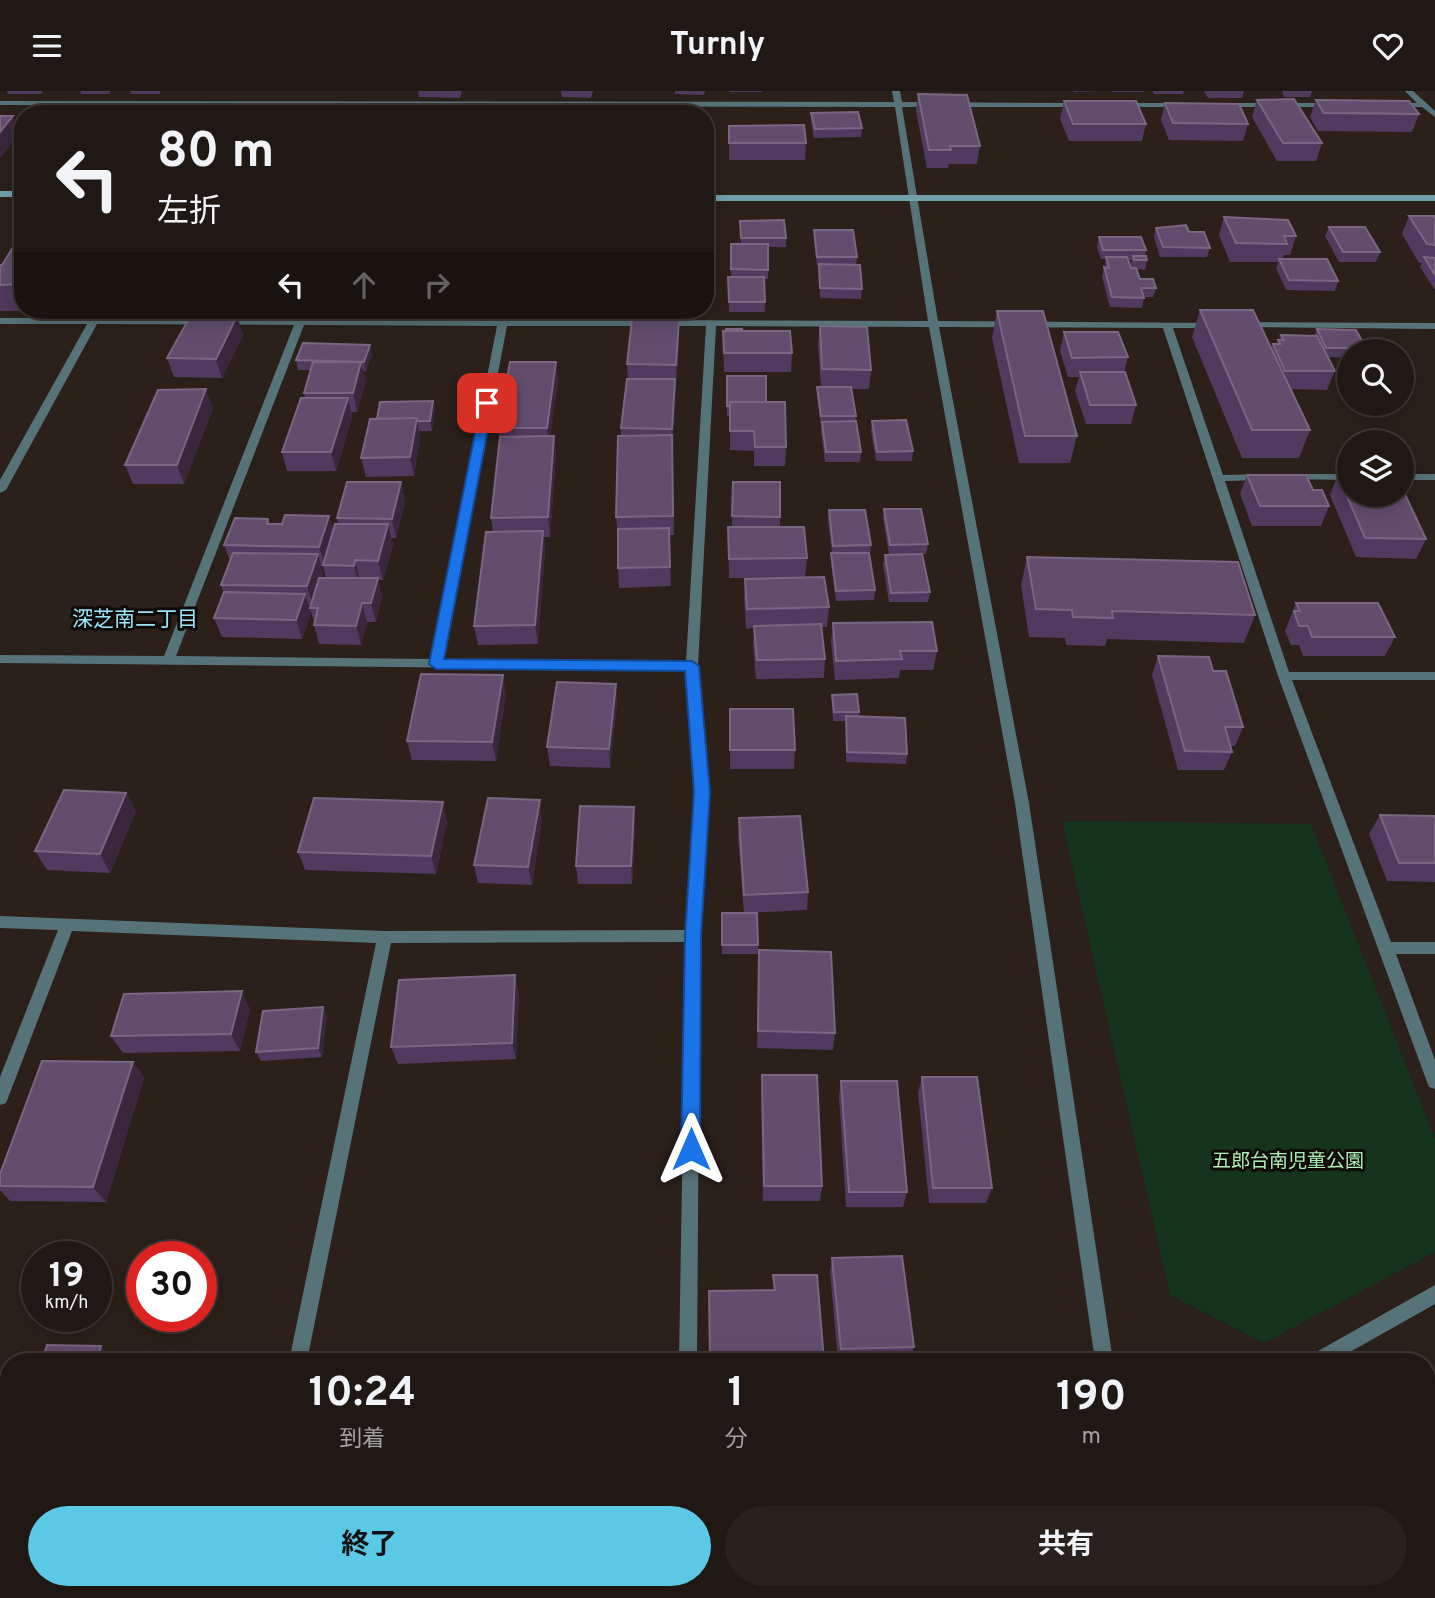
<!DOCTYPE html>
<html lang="ja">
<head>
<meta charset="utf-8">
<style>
	:root { --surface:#201814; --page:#28211d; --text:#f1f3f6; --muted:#a2a0a0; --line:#3d3734; --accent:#5bc8e6 }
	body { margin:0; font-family:Overpass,"Noto Sans JP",sans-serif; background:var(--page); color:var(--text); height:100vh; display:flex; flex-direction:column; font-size:26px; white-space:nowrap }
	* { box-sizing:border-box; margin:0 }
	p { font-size:23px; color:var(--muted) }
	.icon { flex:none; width:38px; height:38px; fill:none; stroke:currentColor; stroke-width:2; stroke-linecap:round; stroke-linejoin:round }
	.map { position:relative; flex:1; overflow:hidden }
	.panel { position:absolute; left:0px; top:1262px; width:1435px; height:247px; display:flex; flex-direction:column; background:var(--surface); border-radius:28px 28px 0 0; box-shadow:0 4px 18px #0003,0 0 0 2px var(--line) }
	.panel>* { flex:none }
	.hud { position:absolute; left:14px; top:14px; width:700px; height:214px; border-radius:28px; box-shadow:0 4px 18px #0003,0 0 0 2px var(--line); background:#201814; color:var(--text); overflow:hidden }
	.fabs { position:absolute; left:1337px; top:248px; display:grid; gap:14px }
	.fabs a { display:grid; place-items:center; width:77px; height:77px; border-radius:50%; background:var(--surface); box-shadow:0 4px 18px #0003,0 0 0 2px var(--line); font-size:35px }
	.speed { position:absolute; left:21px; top:1150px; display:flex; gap:14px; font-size:35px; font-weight:700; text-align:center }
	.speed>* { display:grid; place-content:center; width:91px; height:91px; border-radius:50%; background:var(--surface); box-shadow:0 4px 18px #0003,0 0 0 2px var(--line); line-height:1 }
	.speed small { font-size:18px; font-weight:400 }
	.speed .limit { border:10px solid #d22; background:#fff; color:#111 }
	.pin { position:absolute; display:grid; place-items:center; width:60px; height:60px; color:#fff; margin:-30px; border-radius:14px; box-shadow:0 4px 10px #0006 }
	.me { position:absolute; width:77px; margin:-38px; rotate:0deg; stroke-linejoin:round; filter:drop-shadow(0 0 5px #0008) }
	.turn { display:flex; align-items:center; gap:24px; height:147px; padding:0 28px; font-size:32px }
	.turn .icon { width:91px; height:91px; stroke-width:2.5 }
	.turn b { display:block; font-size:49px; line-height:60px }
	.lanes { display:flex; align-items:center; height:66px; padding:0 28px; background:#0003; justify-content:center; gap:35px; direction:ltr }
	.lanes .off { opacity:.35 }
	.eta { display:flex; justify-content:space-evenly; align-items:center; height:119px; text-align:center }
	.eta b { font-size:42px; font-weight:700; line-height:49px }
	.button { display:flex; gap:14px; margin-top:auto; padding:14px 28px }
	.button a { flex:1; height:80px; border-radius:42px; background:var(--accent); color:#111; font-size:28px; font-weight:700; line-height:80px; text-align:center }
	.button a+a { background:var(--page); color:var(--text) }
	header { display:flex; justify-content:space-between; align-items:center; height:91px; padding:0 28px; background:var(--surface); font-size:32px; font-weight:700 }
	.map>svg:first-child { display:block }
	.green { fill:#14351b }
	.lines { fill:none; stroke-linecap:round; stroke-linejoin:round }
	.street { fill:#567379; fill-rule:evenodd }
	.secondary { fill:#72a1aa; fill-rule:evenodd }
	.wall { fill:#503a60; fill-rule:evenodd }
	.shaded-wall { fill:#3a273e }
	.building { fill:#624d6f; stroke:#796682; stroke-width:2 }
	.route { fill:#1a73e8; stroke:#114b97; stroke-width:2 }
	.labels { text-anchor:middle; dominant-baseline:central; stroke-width:6; stroke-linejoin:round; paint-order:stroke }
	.park-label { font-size:19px; fill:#abf0b5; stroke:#100b08 }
	.neighbourhood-label { font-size:21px; fill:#99e4fb; stroke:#100b08 }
</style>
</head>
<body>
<header><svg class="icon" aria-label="menu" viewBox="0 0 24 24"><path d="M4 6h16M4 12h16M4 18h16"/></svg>Turnly<svg class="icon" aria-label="heart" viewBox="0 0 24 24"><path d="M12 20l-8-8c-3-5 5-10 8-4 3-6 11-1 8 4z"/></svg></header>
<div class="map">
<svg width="1435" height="1507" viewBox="0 0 1435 1507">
	<rect width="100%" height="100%" fill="#2b201a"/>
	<path class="green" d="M1062,730L1311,733L1435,1048V1161L1264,1252L1170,1204Z"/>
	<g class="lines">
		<path class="street" d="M892,0H900L902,11L1082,12V16H902L938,230L1216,232L1218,234L1213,237H1173L1223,384L1264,383L1269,386L1264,389L1225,390L1289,581H1435V589H1292L1391,851H1435V863H1396L1435,969V998L1429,996L1427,991L1278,585L1163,237L939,236L1029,712L1113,1270H1095L1015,712L929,236L716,235L698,575L709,701L700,845L697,1270H679L686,851L391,852L307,1270H289L376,852L72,840L8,1007L6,1012L0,1014V986L58,839L0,837V825L385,840L686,839L695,701L686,579L0,572V564L164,565L294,234L97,233L6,399L0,402V389L87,233H0V227H91L95,219H105L100,227L928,230L895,16L0,14V10L894,11ZM304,234L497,235L431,568L176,565ZM507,235H706L686,571L443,568Z
			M1405,0H1413L1435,20V26L1422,16H1390V12H1417Z
			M1120,12H1181L1185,14L1181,16H1117V12Z
			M1222,12H1331L1335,14L1331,16H1219V12Z
			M1244,231L1435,232V238L1241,236L1239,234Z
			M1288,383H1349V389L1284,388V384Z
			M1402,383H1435V389H1402Z
			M1435,1194V1213L1334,1270H1308L1311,1264Z
			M241,1500H261L259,1507H239Z
			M675,1500H695V1507H675Z
			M1134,1500H1154L1155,1507H1135Z"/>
		<path class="secondary" d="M0,100H23V106H0Z
			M705,104H1435V110H705Z"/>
	</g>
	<path class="wall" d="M7,0H43L41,3H8Z
		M80,0H111L109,3H81Z
		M130,0H161L159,3H131Z
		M418,0H462L460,7L419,6Z
		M561,0H593L591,7L562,6Z
		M675,0H705L704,4L675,3Z
		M729,0H762V1H729Z
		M1073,0H1102L1073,1Z
		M1111,0H1144L1143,1H1112Z
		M1152,0H1184L1183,3H1154Z
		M1204,0H1244L1242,7H1208Z
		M1282,0H1312L1310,6H1284Z
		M918,3L980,55L977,73H949L948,77H927L916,20Z
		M1257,9L1322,52L1316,70H1277L1252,26Z
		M1316,9L1419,23L1412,41L1318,40L1310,26Z
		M1064,10L1146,33L1142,50H1069L1060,28Z
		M1165,12L1248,33L1243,50L1169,49L1161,29Z
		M811,22L862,37L861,46L814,47L811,31Z
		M729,35L806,52L805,69H729Z
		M23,114V131L19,120Z
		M1409,125H1435V198H1434L1420,176L1422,172H1419L1402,143Z
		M1224,126L1296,145L1290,164H1284L1282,168L1338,190L1335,200L1286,199L1276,177L1278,171H1230L1219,144Z
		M740,130L786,147V156H768V188H764L765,221H729L728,186H731V153H741Z
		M1329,136L1380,161L1376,171H1339L1325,145Z
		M1156,137L1189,141L1210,157L1207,166H1160L1154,146Z
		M814,139L857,166L856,174L862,198L861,208L820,207L819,175H817L814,149Z
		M23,140V219H66L63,220H0V174H2Z
		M1099,146L1146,159L1145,165L1147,169L1145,179L1137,178L1140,188L1156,197L1153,206H1144L1142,217L1110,216L1102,186L1106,168H1101L1097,156ZM1128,169H1132L1130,174L1131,177Z
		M1200,219L1271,257L1273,253H1277L1281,244L1314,245L1317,238L1366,257L1364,261H1349V267L1328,266L1335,280L1327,299L1291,298L1310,339L1299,367H1242L1192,246Z
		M997,220L1077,345L1070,372H1019L992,247Z
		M237,225L243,244L222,287L174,286L167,267Z
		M820,235L871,279L869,298H851L861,361L860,371H825L821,340V335L817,306V296H821L818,254Z
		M723,240L792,262L791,281H724Z
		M1064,241L1128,266L1124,281L1136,314L1131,333H1086L1075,300L1079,286H1068L1060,260Z
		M679,248L672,357L674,444H669L671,495L619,497L618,477V445L616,426L621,337L628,288L627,273Z
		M372,263L366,280H363L366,290L357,321H351L352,326L336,380H287L282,361L305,307L304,302L311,279H298L296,269Z
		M556,271L558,290L550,345H554L556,364L550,446H544L545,459L538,553L478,554L474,535L493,440L491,427L500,350L498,337Z
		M727,285L766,311L786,356L785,375H754V360L730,359V325H727Z
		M433,310L435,319L432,340H419L420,346L414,385L366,386L361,367L377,328Z
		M213,317L184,393H133L125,374Z
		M872,330L913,360L912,370H876L871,340Z
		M1247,384L1329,415L1321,435H1252L1240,403Z
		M1338,384L1426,448L1416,468L1356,466L1330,404Z
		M401,391L405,411L396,447H391L393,453L383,489H378L382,506L376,531H367L361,554L319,553L314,534V531L310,517L311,514H308L311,522L302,548L222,546L214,527L224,503L221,494L230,470L224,454L268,428L270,433H282L329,425L333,439L338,433L337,427ZM321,475H323L326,487H322L323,482Z
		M733,391L780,426V436L807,467L805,487H729L728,436H774L732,435Z
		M884,418L928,453L926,463L890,464L930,501L928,511H889L883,474L885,464H889L883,428Z
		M829,419L871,454L870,464L875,499L874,509L836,510L831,472L832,462L828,429Z
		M1027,466L1255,524L1244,552L1107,548L1105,555L1066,554L1065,547L1029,546L1021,494Z
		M745,488L829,516L827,536H821L825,568L824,587L756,588L753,554L754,537L746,538L744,507Z
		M1296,512L1395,546L1385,565H1303L1299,554H1291L1285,540Z
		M833,532L937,560L933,579H900L899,587L835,589L831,551Z
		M1158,565L1213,580L1243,636L1235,655H1231L1232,661L1224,679H1178L1152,584Z
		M616,593L617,612L610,677L550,675L547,656Z
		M506,603L496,670L412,669L407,650Z
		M832,604L859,621V625L907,663L906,673L846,671V630H833L832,613Z
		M730,618L795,659L794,678H730Z
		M126,702L136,720L110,782L47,779L35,760Z
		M1380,724L1435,725V791L1387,790L1369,743Z
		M739,727L808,801L807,819L744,822L738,746Z
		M542,728L532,794L478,792L474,774Z
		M447,730L436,783L305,779L298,761Z
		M635,734L632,793H578L576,775Z
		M722,822L758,854V863H722Z
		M759,859L835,942L833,959L757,957Z
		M519,901L516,968L398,973L391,956Z
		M323,916L327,924L322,966L261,970L256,961Z
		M250,918L240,960L123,962L111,945Z
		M133,971L144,987L106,1111L10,1110L0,1099V1083Z
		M762,984L822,1095L820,1110H763L761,1000Z
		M922,986L992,1097L986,1112H929L918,1002Z
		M841,990L907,1101L903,1116H846L839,1006Z
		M832,1167L914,1256L910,1269L838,1270L830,1181Z"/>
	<path class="shaded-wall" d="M326,14L328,23H323Z
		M13,25L20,43L0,67V41Z
		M237,225L243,244L222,287L216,268Z
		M679,229V248L676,293V274Z
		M370,254L372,263L366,280L364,271Z
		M361,271L366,290L357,321L353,302Z
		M556,271L558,290L549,356L547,337Z
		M675,288L676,307L673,357L672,338Z
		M206,298L213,317L184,393L177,374Z
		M348,307L352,326L336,380L331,361Z
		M433,310L435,319L432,340L430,330Z
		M417,327L420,346L414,385L410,366Z
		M554,345L556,364L550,446L548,426Z
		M401,391L405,411L396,447L392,428Z
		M329,425L334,444L325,475L319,456Z
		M388,433L393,453L383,489L378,470Z
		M543,440L545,459L538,553L535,534Z
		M318,463L323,482L313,514L307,495Z
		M355,469L360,489L359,494L354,475Z
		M378,487L382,506L376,531L371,512Z
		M305,503L311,522L302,548L296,529Z
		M362,512L367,531L361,554L356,535Z
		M503,584L506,603L496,670L492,651Z
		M616,593L617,612L610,677L609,658Z
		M126,702L136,720L110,782L100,763Z
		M540,709L542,728L532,794L528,776Z
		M443,711L447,730L436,783L431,765Z
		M634,716L635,734L632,793L631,775Z
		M515,884L519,901L516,968L512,952Z
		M242,900L250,918L240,960L231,943Z
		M323,916L327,924L322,966L318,957Z
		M133,971L144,987L106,1111L93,1096Z
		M101,1255L114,1268L98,1266Z
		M9,1488V1500H25L22,1507H2Z
		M162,1500H177L176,1507H160Z
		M576,1500H582L580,1507H574Z"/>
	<path class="building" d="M918,3L967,4L980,55H950L951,59H929Z
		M1294,8L1322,52H1283L1257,9Z
		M1316,9L1409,10L1419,23L1324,22Z
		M1064,10H1136L1146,33H1073Z
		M1165,12L1239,13L1248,33L1173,32Z
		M297,14H326L323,23H293Z
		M345,15L377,16L374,23H341Z
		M165,20H200L199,23H164Z
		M523,20H551V23H522Z
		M112,21H147L146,23H111Z
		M858,21L862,37L815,38L811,22Z
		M0,25H13L0,41Z
		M804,34L806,52H729V35Z
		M1409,125H1435V154L1427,153Z
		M1224,126L1288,129L1296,145H1284L1287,153L1236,152Z
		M784,129L786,147H741L740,130Z
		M1186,134L1189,141H1204L1210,157L1163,156L1156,137Z
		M1329,136H1365L1380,161H1343Z
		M814,139H853L857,166H817Z
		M23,140V193L0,194V174H2Z
		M1099,146H1141L1146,159H1103Z
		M731,153H768V179L731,178Z
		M1133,165H1146L1147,169H1134Z
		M1106,166H1127L1131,177H1136L1140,188H1153L1156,197H1141L1144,207L1112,206L1104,176L1109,177Z
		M1424,166L1435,167V184Z
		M1279,168H1327L1338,190L1289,189Z
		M819,173L860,174L862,198L820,197Z
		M728,186H764L765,211H729Z
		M1200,219H1253L1310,339H1252Z
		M997,220H1043L1077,345H1025Z
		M191,224L237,225L216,268L167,267Z
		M632,228L679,229L676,274L627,273Z
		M820,235L867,236L871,279L822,278Z
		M726,238H742V240H726Z
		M1317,238L1356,239L1366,257H1326Z
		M723,240H790L792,262H724Z
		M1064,241H1118L1128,266L1072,267Z
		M1281,244L1317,245L1335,280H1285L1273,253H1280L1278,249H1284Z
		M303,252L370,254L364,271L296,269Z
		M313,271H361L353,302H304Z
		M510,271H556L547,337H498Z
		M1080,281H1125L1136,314H1090Z
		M727,285H766V311H730V315H727Z
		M627,288H675L672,338L621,337Z
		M817,296H851L856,325H821Z
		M206,298L177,374H125L158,299Z
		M301,307H348L331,361H282Z
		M433,310L430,330H417V327L377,328L380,311Z
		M730,311H785L786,356H755L754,340H730Z
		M417,327L410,366L361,367L370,328Z
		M906,329L913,360L877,361L872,330Z
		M856,330L861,361H826L822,331Z
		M672,344L673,425L616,426L618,345Z
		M554,345L548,426L491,427L500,346Z
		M1247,384H1306L1313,399H1322L1329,415H1260Z
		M1338,384L1349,385V404H1402V397L1426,448L1365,447Z
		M347,391H401L392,428L337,427Z
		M733,391H780V426L732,425Z
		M884,418H921L928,453L890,454Z
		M829,419H865L871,454L833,455Z
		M285,424L329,425L319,456L224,454L235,427L268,428L267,433H282Z
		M335,433H388L378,470L355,469L354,475L323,474Z
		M728,436H804L807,467L729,468Z
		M669,437L670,476L618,477V438Z
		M543,440L535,534L474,535L486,441Z
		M233,462L318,463L307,495L221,494Z
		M831,462H869L875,499L836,500Z
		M922,463L930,501L891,502L885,464Z
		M1027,466L1238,471L1255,524L1112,520L1113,527L1073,526L1072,519L1036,518Z
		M824,486L829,516L747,518L745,488Z
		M319,487H378L371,512H362L356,535L314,534L318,517H310Z
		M224,501L305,503L296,529L214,527Z
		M1296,512H1378L1395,546H1312L1308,535H1299L1294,520H1300Z
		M932,531L937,560H900L902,568L836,570L833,532Z
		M821,533L825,568L757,569L754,535Z
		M1158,565L1209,566L1213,580H1226L1243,636H1225L1232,661L1185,660Z
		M421,583L503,584L492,651L407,650Z
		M557,591L616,593L609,658L547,656Z
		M857,603L859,621H834L832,604Z
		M730,618H793L795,659H730Z
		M846,625L905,627L907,663L847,661Z
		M64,699L126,702L100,763L35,760Z
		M314,707L443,711L431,765L298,761Z
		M488,707L540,709L528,776L474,774Z
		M580,715L634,716L631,775H576Z
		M1380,724L1435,725V772H1399Z
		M800,725L808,801L744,804L739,727Z
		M722,822H757L758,854H722Z
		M759,859L831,861L835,942L758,940Z
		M515,884L512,952L391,956L399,889Z
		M242,900L231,943L111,945L124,903Z
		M323,916L318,957L256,961L263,920Z
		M42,970L133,971L93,1096L0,1095V1083Z
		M762,984H817L822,1095H764Z
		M922,986H977L992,1097H933Z
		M841,990H897L907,1101H849Z
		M902,1165L914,1256L841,1258L832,1167Z
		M773,1184H817L824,1270H710L709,1200L775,1199Z
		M47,1254L101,1255L98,1266L177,1267L176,1270H42Z
		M0,1422L9,1423V1488L2,1507H0Z
		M72,1500H162L160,1507H70Z
		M484,1500H576L574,1507H481Z"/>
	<path class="route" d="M487,309L493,312L444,568L692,570L699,575L710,701L701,845L700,1058L697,1064L691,1067L684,1064L681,1058L685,845L694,701L685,580L436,578L429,573L481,312Z"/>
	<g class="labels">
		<g class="park-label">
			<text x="1288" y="1071">五郎台南児童公園</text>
		</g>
		<g class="neighbourhood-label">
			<text x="135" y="529">深芝南二丁目</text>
		</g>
	</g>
</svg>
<div class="fabs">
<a><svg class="icon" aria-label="search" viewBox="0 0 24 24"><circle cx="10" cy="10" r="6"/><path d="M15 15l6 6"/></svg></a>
<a><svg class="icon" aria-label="layers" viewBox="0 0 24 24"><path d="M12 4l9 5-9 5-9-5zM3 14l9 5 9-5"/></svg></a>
</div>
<div class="speed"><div>19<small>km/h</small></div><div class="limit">30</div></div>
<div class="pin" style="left:487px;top:312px;background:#d93025"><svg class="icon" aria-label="arrive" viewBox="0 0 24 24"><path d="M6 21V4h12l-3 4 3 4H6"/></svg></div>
<svg class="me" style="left:691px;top:1058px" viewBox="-20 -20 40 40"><path d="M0-17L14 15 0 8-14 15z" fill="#1a73e8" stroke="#fff" stroke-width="4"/></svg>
<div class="hud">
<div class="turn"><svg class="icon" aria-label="left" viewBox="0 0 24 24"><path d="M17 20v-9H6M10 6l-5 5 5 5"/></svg><div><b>80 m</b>左折</div></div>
<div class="lanes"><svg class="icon" aria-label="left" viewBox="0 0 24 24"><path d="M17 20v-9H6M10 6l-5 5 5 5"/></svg><svg class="icon off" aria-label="ahead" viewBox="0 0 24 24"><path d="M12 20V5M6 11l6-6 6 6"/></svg><svg class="icon off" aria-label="right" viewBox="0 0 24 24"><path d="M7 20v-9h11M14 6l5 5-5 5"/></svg></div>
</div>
<section class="panel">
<div class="eta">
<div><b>10:24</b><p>到着</p></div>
<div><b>1</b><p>分</p></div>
<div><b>190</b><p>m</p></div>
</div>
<div class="button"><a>終了</a><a>共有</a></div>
</section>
</div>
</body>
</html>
